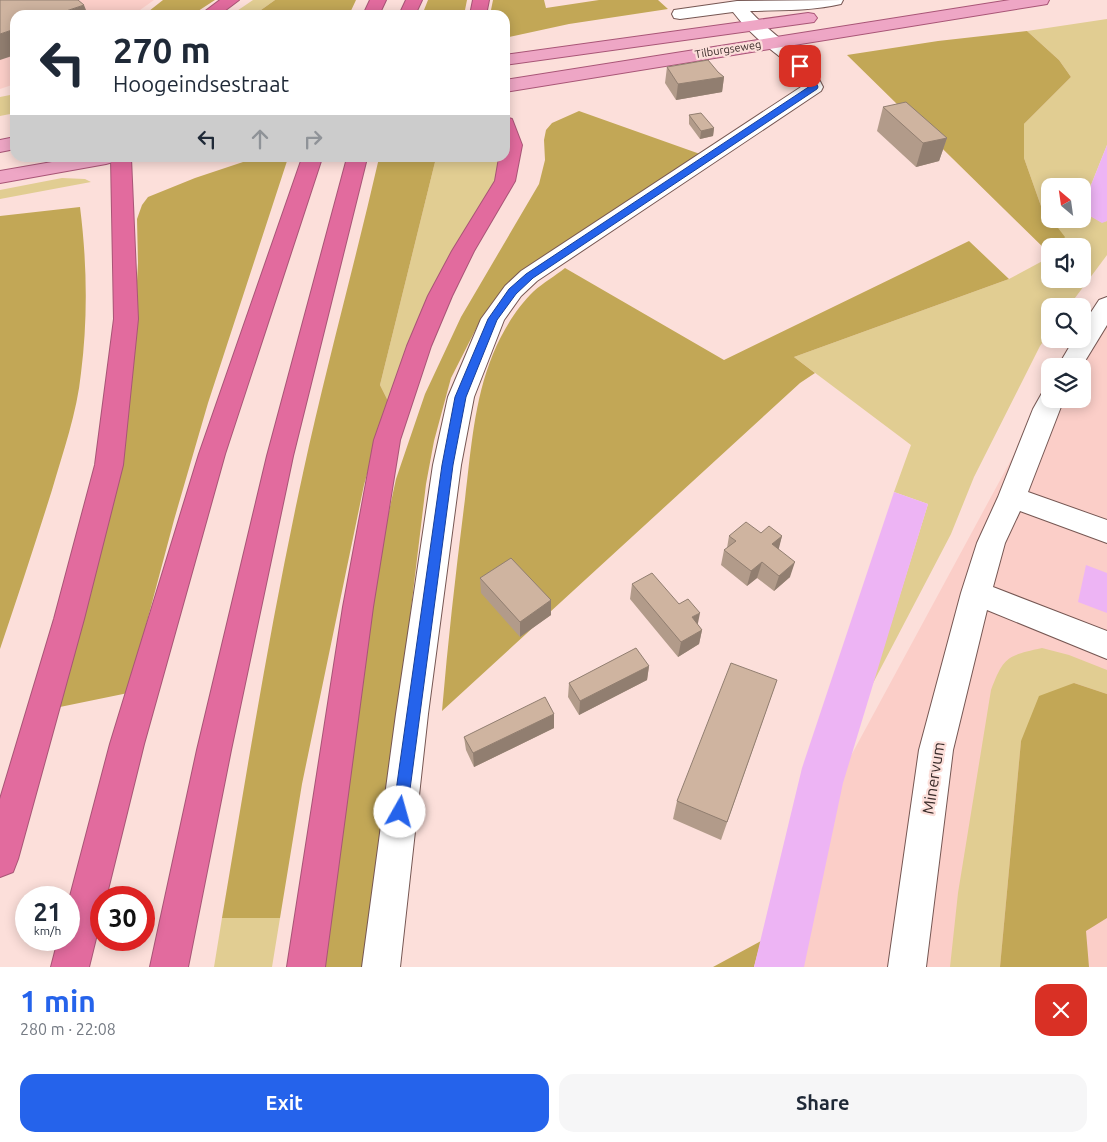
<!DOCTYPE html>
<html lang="en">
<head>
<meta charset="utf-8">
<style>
	:root { --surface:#fff; --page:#f6f6f7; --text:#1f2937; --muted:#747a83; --accent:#2563eb }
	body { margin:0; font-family:Ubuntu,sans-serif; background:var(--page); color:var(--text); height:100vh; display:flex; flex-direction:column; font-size:19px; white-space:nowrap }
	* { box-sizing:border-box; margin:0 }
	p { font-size:16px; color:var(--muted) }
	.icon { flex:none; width:28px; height:28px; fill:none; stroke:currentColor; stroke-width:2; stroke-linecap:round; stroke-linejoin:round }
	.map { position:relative; height:967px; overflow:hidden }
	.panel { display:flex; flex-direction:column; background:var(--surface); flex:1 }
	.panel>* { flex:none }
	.guide { position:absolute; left:10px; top:10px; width:500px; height:152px; border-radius:15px; box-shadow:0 2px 12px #0003; background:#fff; color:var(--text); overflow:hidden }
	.needle { width:32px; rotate:331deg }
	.fabs { position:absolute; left:1041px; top:178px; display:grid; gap:10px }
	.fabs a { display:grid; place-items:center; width:50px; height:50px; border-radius:10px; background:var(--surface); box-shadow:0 2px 12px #0003; font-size:25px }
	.speed { position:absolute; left:15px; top:886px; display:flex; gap:10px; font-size:25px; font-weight:700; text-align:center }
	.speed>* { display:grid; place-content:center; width:65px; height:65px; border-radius:50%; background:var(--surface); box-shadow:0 2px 12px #0003; line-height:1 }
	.speed small { font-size:12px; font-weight:400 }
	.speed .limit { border:8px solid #d22; background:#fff; color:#111 }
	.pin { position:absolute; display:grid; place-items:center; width:42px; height:42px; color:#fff; margin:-21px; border-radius:10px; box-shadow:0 2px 8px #0006 }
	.me { position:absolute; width:55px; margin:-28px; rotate:7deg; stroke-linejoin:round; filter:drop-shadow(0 0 4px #0008) }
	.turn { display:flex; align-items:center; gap:18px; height:105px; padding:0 20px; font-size:22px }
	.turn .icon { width:65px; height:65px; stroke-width:2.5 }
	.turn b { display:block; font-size:35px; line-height:42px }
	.lanes { display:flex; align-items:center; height:48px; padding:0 20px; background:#0003; justify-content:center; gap:25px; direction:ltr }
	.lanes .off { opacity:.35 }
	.round { display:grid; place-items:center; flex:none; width:52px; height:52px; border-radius:15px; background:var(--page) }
	.overview { display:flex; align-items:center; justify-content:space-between; height:85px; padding:0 20px }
	h1 { font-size:30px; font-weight:700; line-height:38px; color:var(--accent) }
	.cta { display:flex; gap:10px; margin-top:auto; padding:10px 20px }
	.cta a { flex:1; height:58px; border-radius:15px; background:var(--accent); color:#fff; font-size:20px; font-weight:700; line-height:58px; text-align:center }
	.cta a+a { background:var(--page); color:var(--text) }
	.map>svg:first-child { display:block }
	.built { fill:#fbcec8 }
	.green { fill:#e1cd92 }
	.forest { fill:#c2a756 }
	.water { fill:#edb4f4 }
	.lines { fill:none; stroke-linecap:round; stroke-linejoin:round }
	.minor-casing { stroke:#765753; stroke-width:2 }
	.primary-casing { stroke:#a85576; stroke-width:2 }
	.motorway-casing { stroke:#a85576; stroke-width:2 }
	.minor { fill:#fff; fill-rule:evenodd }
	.primary { fill:#eea6c5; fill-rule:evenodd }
	.motorway { fill:#e26b9e; fill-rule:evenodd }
	.wall { fill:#b29b8a }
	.shaded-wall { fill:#917e70 }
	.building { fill:#cfb4a0; stroke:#917e70 }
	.route { fill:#2563eb; stroke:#184099 }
	.labels { text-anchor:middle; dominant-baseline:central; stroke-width:4.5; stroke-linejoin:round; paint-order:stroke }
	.far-street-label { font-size:11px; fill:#3b2d2b; stroke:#fcdfda }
	.near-street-label { font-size:16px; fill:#3b2d2b; stroke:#fcdfda }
</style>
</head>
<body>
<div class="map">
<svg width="1107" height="967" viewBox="0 0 1107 967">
	<rect width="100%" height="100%" fill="#fcdfda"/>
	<path class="built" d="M0,0H154L133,15H15V84L0,89Z
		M1107,305V967H802L807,837L1011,460L1050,397L1082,399V366H1069Z"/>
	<path class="green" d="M253,0H275L254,15H231Z
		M1107,19V145L1085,200L1083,211L1101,222L1107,221V255L1069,306H1050V332L1040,346L974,477L951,534L872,685L928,504L894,492L911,445L794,357L1009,279L1050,257V279H1082V246H1059L1064,237L1050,219H1082V186H1050V218L1041,206L1024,158V124L1071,77L1059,60L1027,31Z
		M15,94V113L0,116V97Z
		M436,158H505L506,159L389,403L380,385Z
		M62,178L85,179L91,182L0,199V190Z
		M1042,648L1069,655L1107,670V694L1074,683L1021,741L1000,967H950L958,893L991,690C1004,656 1007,656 1042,648Z
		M222,918H280L272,967H214Z"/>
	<path class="forest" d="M163,0H215L192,15H144Z
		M275,0H356L349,15H254Z
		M428,0H467L464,15H422Z
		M493,0H544L546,8L599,0H658L668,9L569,24L505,38V15H490Z
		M1027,31L1059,60L1071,77L1024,124V158L1041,206L1065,237L1059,246H1050V254L847,55L938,41Z
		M579,111L700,154L516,275L499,294L482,317L451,378L434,441L426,484L368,967H317L383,539L396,479L425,394L461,317L539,184L545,160L544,140L546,130L552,123Z
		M255,158H288L208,403L174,520L128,693L55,708L134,334L138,263L137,219L142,205L148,197L195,178Z
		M379,158H436L380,385L389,403L383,416L364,485L302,784L280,918H222C247,770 271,620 303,473C326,367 355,263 379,158Z
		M80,207C87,262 88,318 81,373C77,413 63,452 52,490C35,544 18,596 0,649V216Z
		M969,241L1009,279L794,357L815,373L800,383L442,711C448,640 456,570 465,499C471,451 474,400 493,354C502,332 517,307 534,291C543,283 555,276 565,268L724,360Z
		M1074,683L1107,694V918L1086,931L1089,967H1000L1021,741L1039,696Z
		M761,941L754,967H713Z"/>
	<path class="water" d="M1107,145V221L1102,223L1083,212L1085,200Z
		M894,492L928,504L843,783L804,967H754L802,768Z
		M1086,565L1107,573V613L1078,602Z"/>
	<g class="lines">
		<defs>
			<path id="minor" d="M843,0L841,4C811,11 780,10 750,11C773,37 808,54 823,87L821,91L537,281L521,296L504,320L474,397L461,465L428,714L400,967H362L396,714L433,465L448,397L481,319L505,286L521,271L804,85C795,64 773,53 757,38C748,30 740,21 733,12L680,19L674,18L672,14L674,10L737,1Z
				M1107,297V325L1082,366H1058L1074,339H1082V326L1099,300Z
				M1050,390V399H1064L1028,492L1107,520V543L1020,511L1005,543L993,587L1107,631V659L987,610L953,750L926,967H888L919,750L961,593L977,543L998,497L1033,409L1042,393Z"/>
			<path id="primary" d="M1010,0H1049L1047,4L1041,5L505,92V80Z
				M808,13L814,14L817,18L814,22L505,65V55Z
				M15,137V149L0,152V140Z
				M75,158H116L113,162L106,164L0,183V171Z"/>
			<path id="motorway" d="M220,0H239L219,15H200Z
				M370,0H386L379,15H363Z
				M406,0H422L415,15H399Z
				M473,0H489L486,15H470Z
				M505,117L512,119L522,145L515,181L474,251L452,296L431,346L400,440L373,607L325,967H287L343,607L374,440L407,346L428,296L452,251L495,181L499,158H505Z
				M111,158H131L138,319L123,465L84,619L18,859L13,872L0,877V799L54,619L95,465L114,319Z
				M302,158H322L225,454L144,744L106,898H101V918L89,967H51L58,940H69V900L110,744L199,454Z
				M347,158H367L293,456L231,750L188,967H150L197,750L267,456Z"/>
		</defs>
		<use href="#minor" class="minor-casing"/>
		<use href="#primary" class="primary-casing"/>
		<use href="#motorway" class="motorway-casing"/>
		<use href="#minor" class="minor"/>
		<use href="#primary" class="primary"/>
		<use href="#motorway" class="motorway"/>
	</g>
	<path class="wall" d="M667,67L718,72L724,77L722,92L676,100L665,83Z
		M883,107L947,138L939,161L916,167L877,131Z
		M689,115L714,128L713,136L700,139L689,124Z
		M761,533L782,536L778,549L790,577L774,591L757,578L747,586L721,565L724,550L727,548L729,536Z
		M480,578L551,600V615L520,637L481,593Z
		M632,584L679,604L702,630L699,644L678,657L630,599Z
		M649,666L647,680L579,715L568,697L569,683Z
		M777,680L721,840L673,819L677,801Z
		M554,714V728L474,767L466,750L464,737Z"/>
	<path class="shaded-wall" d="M84,5L88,15H54Z
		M15,29V55L0,60V34Z
		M724,77L722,92L676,100L678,84Z
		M714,128L713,136L700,139L701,131Z
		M947,138L939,161L916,167L923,143Z
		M782,536L778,552L772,544Z
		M762,562L757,578L747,586L751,571Z
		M795,562L790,577L774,591L779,576Z
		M551,600V615L520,637V622Z
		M700,613L697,628L692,617Z
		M702,630L699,644L678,657L681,642Z
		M649,666L647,680L579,715L580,701Z
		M554,714V728L474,767L473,753Z"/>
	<path class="building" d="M0,0H78L84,5L54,15H15V29L0,34Z
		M708,60L718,72L724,77L678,84L667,67Z
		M906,102L947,138L923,143L883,107Z
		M701,113L714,128L701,131L689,115Z
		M746,522L761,533L769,526L782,536L772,544L795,562L779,576L762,562L751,571L724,550L736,541L729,536Z
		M511,558L551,600L520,622L480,578Z
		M652,573L679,604L688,599L700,613L692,617L702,630L681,642L632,584Z
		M636,648L649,666L580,701L569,683Z
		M731,663L777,680L727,822L677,801Z
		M545,697L554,714L473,753L464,737Z"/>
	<path class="route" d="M797,64H803L814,77L818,87L817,89L533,278L516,294L497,320L466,397L453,465L407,812L405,816L400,819L395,816L393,812L442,465L455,397L488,319L509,289L526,274L810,86L807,77L796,66Z"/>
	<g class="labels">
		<g class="far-street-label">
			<text transform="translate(728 49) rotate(-9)">Tilburgseweg</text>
		</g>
		<g class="near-street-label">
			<text transform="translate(933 778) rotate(-81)">Minervum</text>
		</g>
	</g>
</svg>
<div class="fabs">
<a><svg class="needle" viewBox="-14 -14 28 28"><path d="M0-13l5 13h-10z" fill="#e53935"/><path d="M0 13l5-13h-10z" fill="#747a83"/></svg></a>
<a><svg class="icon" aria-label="sound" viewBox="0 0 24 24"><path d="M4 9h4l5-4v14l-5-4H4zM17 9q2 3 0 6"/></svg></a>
<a><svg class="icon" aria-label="search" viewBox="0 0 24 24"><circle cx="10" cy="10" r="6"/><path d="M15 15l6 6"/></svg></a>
<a><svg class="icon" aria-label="layers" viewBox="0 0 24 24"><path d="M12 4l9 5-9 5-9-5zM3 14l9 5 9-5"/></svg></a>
</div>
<div class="speed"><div>21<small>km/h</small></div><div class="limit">30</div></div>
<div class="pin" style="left:800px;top:66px;background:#d93025"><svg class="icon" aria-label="arrive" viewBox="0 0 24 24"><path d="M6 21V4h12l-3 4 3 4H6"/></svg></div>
<svg class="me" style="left:400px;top:812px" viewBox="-20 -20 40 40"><circle r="19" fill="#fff"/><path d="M0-13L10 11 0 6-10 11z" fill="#2563eb"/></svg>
<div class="guide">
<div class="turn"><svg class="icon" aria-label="left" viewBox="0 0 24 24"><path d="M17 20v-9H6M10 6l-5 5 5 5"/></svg><div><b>270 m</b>Hoogeindsestraat</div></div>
<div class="lanes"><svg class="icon" aria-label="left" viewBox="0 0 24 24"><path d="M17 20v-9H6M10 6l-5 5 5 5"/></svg><svg class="icon off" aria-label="ahead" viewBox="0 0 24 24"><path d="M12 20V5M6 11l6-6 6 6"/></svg><svg class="icon off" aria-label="right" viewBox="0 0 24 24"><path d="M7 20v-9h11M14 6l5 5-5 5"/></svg></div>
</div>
</div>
<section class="panel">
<div class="overview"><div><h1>1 min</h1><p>280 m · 22:08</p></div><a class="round" style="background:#d93025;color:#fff"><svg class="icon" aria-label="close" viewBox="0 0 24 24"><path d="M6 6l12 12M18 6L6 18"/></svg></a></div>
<div class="cta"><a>Exit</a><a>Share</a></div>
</section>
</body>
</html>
